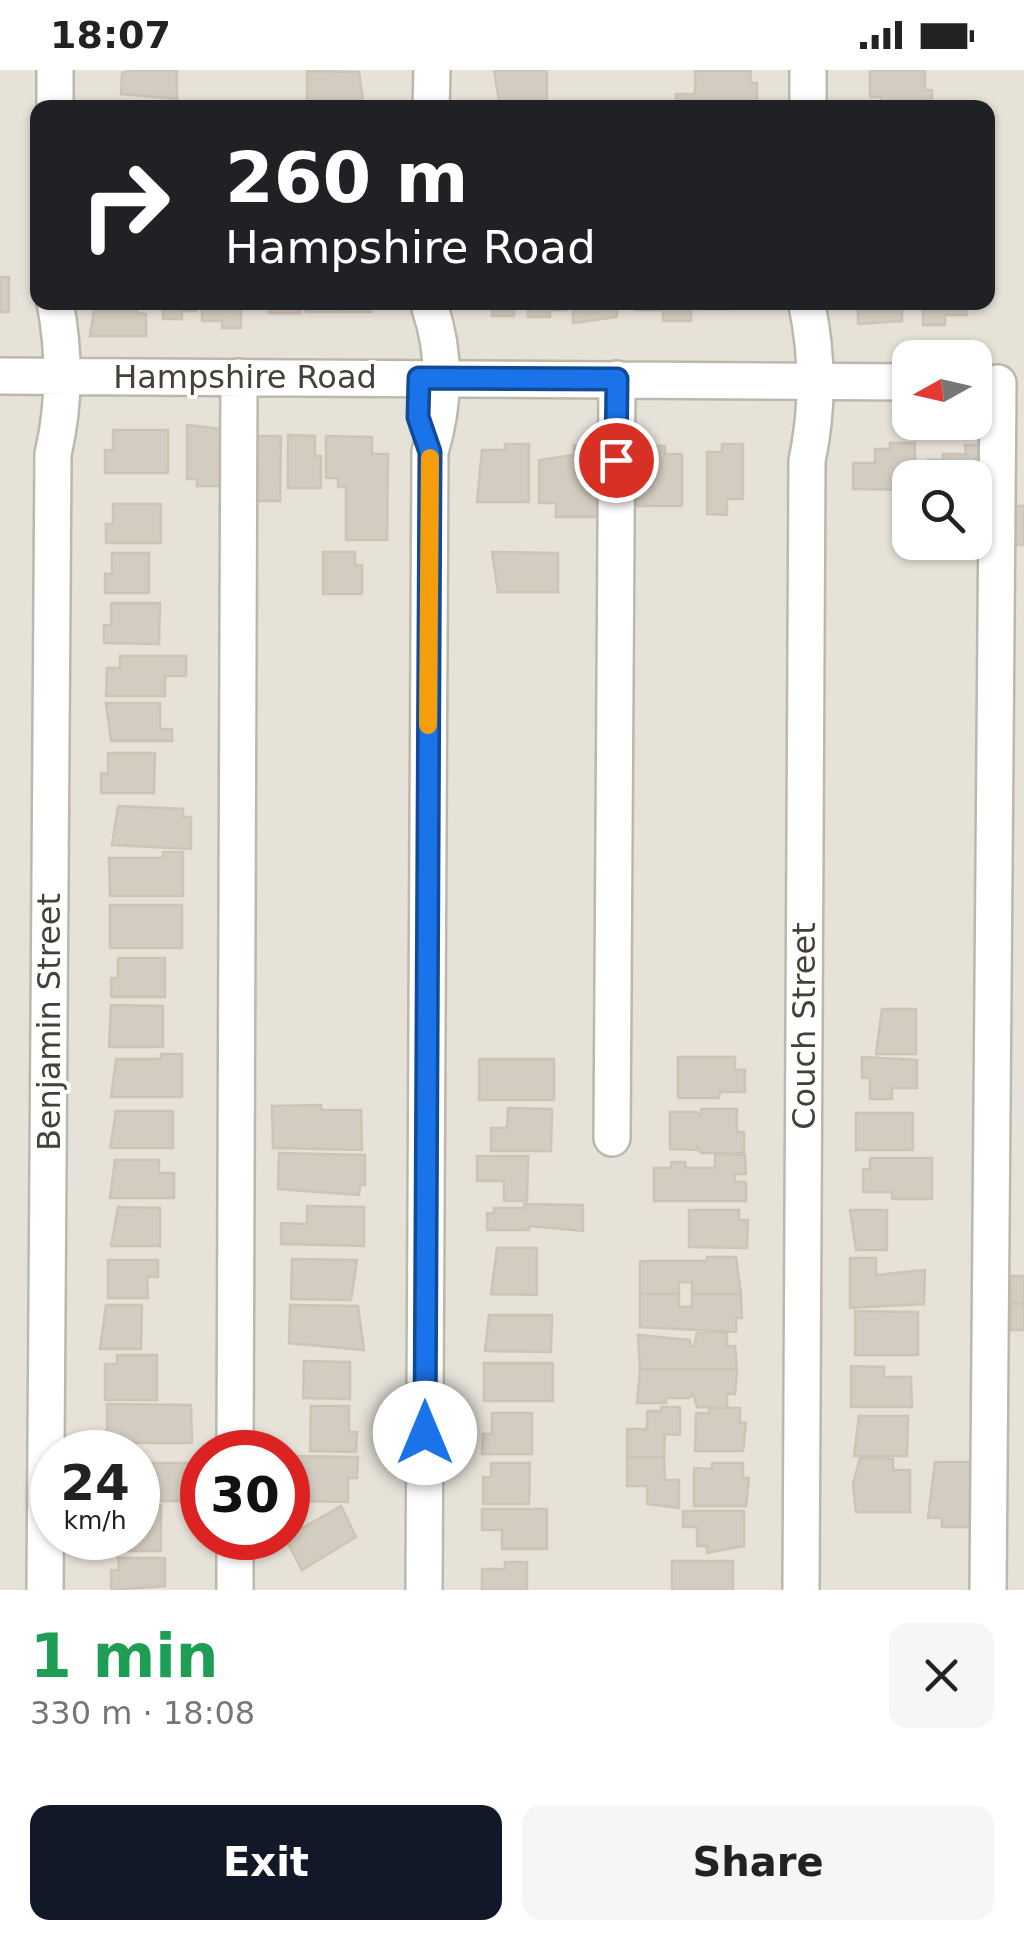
<!DOCTYPE html>
<html lang="en">
<head>
<meta charset="utf-8">
<style>
	:root { --surface:#fff; --page:#f6f6f6; --text:#222; --muted:#767676; --accent:#111827 }
	body { margin:0; font-family:"DejaVu Sans",sans-serif; background:var(--page); color:var(--text); height:100vh; display:flex; flex-direction:column; font-size:38px; white-space:nowrap }
	* { box-sizing:border-box; margin:0 }
	p { font-size:32px; color:var(--muted) }
	.icon { flex:none; width:55px; height:55px; fill:none; stroke:currentColor; stroke-width:2; stroke-linecap:round; stroke-linejoin:round }
	.map { position:relative; height:1520px; overflow:hidden }
	.side { display:flex; flex-direction:column; background:var(--surface); flex:1 }
	.side>* { flex:none }
	.banner { position:absolute; left:30px; top:30px; width:965px; height:210px; border-radius:20px; box-shadow:0 2px 8px #0004; background:#202124; color:#fff; overflow:hidden }
	.needle { width:65px; rotate:262deg }
	.fabs { position:absolute; left:892px; top:270px; display:grid; gap:20px }
	.fabs a { display:grid; place-items:center; width:100px; height:100px; border-radius:20px; background:var(--surface); box-shadow:0 2px 8px #0004; font-size:50px }
	.speed { position:absolute; left:30px; top:1360px; display:flex; gap:20px; font-size:50px; font-weight:700; text-align:center }
	.speed>* { display:grid; place-content:center; width:130px; height:130px; border-radius:50%; background:var(--surface); box-shadow:0 2px 8px #0004; line-height:1 }
	.speed small { font-size:25px; font-weight:400 }
	.speed .limit { border:15px solid #d22; background:#fff; color:#111 }
	.pin { position:absolute; display:grid; place-items:center; width:85px; height:85px; color:#fff; margin:-42px; border:5px solid #fff; border-radius:50%; box-shadow:0 2px 10px #0007 }
	.me { position:absolute; width:110px; margin:-55px; rotate:0deg; stroke-linejoin:round; filter:drop-shadow(0 0 8px #0008) }
	.turn { display:flex; align-items:center; gap:35px; height:210px; padding:0 30px; font-size:45px }
	.turn .icon { width:130px; height:130px; stroke-width:2.5 }
	.turn b { display:block; font-size:70px; line-height:85px }
	.round { display:grid; place-items:center; flex:none; width:105px; height:105px; border-radius:20px; background:var(--page) }
	.summary { display:flex; align-items:center; justify-content:space-between; height:170px; padding:0 30px }
	h1 { font-size:60px; font-weight:700; line-height:75px; color:#1e9e55 }
	.cta { display:flex; gap:20px; margin-top:auto; padding:20px 30px }
	.cta a { flex:1; height:115px; border-radius:20px; background:var(--accent); color:#fff; font-size:40px; font-weight:700; line-height:115px; text-align:center }
	.cta a+a { background:var(--page); color:var(--text) }
	.status { display:flex; justify-content:space-between; align-items:center; height:70px; padding:0 50px; background:var(--surface); direction:ltr }
	.status svg { height:28px; fill:currentColor }
	.map>svg:first-child { display:block }
	.residential { fill:#e6e2d8; fill-rule:evenodd }
	.building { fill:#d3ccc0; stroke:#cdc4b4; stroke-width:2.5 }
	.lines { fill:none; stroke-linecap:round; stroke-linejoin:round }
	.minor-casing { stroke:#bdb8ac; stroke-width:40 }
	.minor { stroke:#fff; stroke-width:35 }
	.route-casing { stroke:#114b97; stroke-width:25 }
	.route { stroke:#1a73e8; stroke-width:18 }
	.slow { stroke:#f59e0b; stroke-width:18 }
	.labels { text-anchor:middle; dominant-baseline:central; stroke-width:8; stroke-linejoin:round; paint-order:stroke }
	.street-label { font-size:32px; fill:#454138; stroke:#fff }
</style>
</head>
<body>
<div class="status"><b>18:07</b><svg viewBox="0 0 49 12"><path d="M0 12V9h3v3zM5 12V6h3v6zM10 12V3h3v9zM15 12V0h3v12zM26 1h20v11H26zM47 4h2v5h-2z"/></svg></div>
<div class="map">
<svg width="1024" height="1520" viewBox="0 0 1024 1520">
	<rect width="100%" height="100%" fill="#f3f0e9"/>
	<path class="residential" d="M0,0H1024V1520H0ZM38,38H988V232H38ZM910,288H975V352H910ZM910,408H975V472H910ZM52,1382H138V1468H52ZM202,1382H288V1468H202Z"/>
	<path class="building" d="M132,0H177V29L121,24L122,3Z
		M494,0H547V36H500Z
		M870,0H925V20H932V38H881V27H870Z
		M307,1L359,2L364,37H307Z
		M695,1H751L750,13H757V37L676,38V24H695Z
		M0,207H9V242H0Z
		M95,232H137V243L146,244V266H90Z
		M163,232H196V241H182V249H163Z
		M202,232H241V258H222V251H202Z
		M261,232H300V243H269V233Z
		M306,232H340V242H306Z
		M340,232H371V242H340Z
		M493,232H514V246H492Z
		M528,232H566V240H550V247H528Z
		M573,232H617V247L573,253Z
		M635,232H691V251H663V240H635Z
		M699,232H732V239H699Z
		M851,232H902V251L858,254V237L851,238Z
		M923,232H967V245H945V255H923Z
		M187,355L232,360L231,416H197V409H187Z
		M113,360H168V403H105V380H113Z
		M288,365L315,366V386H321V418H288Z
		M249,366H281L280,431H249Z
		M326,366L372,367V384H388L387,470H346V417H338V408H326Z
		M890,373H915V408H910V420L853,419V393H875V379H890Z
		M505,374H529V432H477L482,380H505Z
		M722,374H743V429H727V445L707,444V382H722Z
		M574,375H603L612,447H556V433H539V390L574,385Z
		M965,375H987V425H975V408H928V390H943V384H966Z
		M637,376H665V384H682V436H637Z
		M113,434H161V473H106V454H113Z
		M1012,436H1024V475H1012Z
		M323,482H355V495H362V524H323Z
		M492,482L558,483V522H498Z
		M112,483H149V523H105V504H112Z
		M111,533H160L159,574L104,573V555H111Z
		M120,586H186V606H165V626H106L107,598H120Z
		M106,633H160V659H172V671H111Z
		M108,683H155L154,723H101V703L108,704Z
		M118,736L183,739V747H191V779L112,775Z
		M163,782H183V826H110L109,788H163Z
		M110,835H182V878H110Z
		M118,888H165V927H111V908H118Z
		M111,935L163,936V977H109Z
		M882,939H916V984H876Z
		M161,984H182V1027H111L116,989H161Z
		M678,987H735V1000H745V1022H720L719,1028H678Z
		M862,987L917,990V1018H892V1029H870V1008H862Z
		M479,989H554V1030H479Z
		M321,1035V1040H361L362,1080L273,1078L272,1036Z
		M508,1038L552,1039L551,1081H491V1058H507Z
		M701,1039H737V1062H744V1083H701L697,1075V1080L670,1079V1042H697L701,1047Z
		M116,1041H173V1078H110Z
		M856,1043H913V1080H856Z
		M279,1083L365,1085V1115H360L359,1125L278,1119Z
		M715,1084L745,1085L746,1104H735V1112H746V1131H654V1098H671V1092H685L686,1098H715Z
		M477,1086H528L527,1131H504V1111H477Z
		M870,1088H932V1129H892V1122H863V1099H870Z
		M115,1090H159V1103H174V1128H110Z
		M524,1134L583,1135V1161L529,1156V1160H487V1143H494V1138H524Z
		M307,1136L364,1137V1176L281,1174V1153L307,1154Z
		M118,1137L160,1138V1176H111Z
		M689,1140H739V1150H748L747,1178L689,1177Z
		M850,1140H887V1180H856Z
		M497,1178H537V1225L491,1224Z
		M707,1187H736L741,1224H692V1212H679V1224H640V1191H707Z
		M850,1188H876V1205L925,1200L924,1234L850,1238Z
		M292,1189L357,1190L351,1230L291,1229Z
		M108,1190H158V1207H147L148,1228H108Z
		M1011,1206H1024V1234L1011,1233Z
		M640,1224H679V1237H692V1224H741L742,1248H736V1262L640,1257Z
		M1011,1233L1024,1234V1260H1011Z
		M106,1235H142L141,1279H100Z
		M290,1235L358,1236L364,1280L289,1273Z
		M855,1241L918,1242V1285H855Z
		M489,1245H552L551,1282L485,1281Z
		M697,1262H727V1276H735L737,1299H640L638,1265L690,1270V1276H694Z
		M117,1285H157V1330H105V1294H117Z
		M304,1291L350,1292V1329L303,1328Z
		M484,1293H553V1331H484Z
		M851,1296L884,1297V1307H911L912,1337H851Z
		M640,1299H737L735,1324H727V1338L697,1337L693,1324L689,1328H666V1333H637Z
		M107,1334L191,1335L192,1373H122L123,1366H107Z
		M311,1336H349V1362H357L356,1382L310,1381Z
		M661,1337H680V1365L665,1364L664,1387H627V1359H647V1341H661Z
		M709,1338H740V1353H746L743,1381H695L696,1343H709Z
		M492,1343H532V1384H482L483,1364H492Z
		M859,1346H908L907,1386H854Z
		M288,1386L358,1387L357,1408H348V1432L288,1431Z
		M627,1387H664L665,1410H679V1438L647,1434V1416H627Z
		M860,1388L893,1389V1400H910V1442H856L853,1414Z
		M935,1392H973V1457H942V1448H928Z
		M138,1393H188V1431H138Z
		M491,1393H530L529,1434H483V1407H491Z
		M712,1393H743V1408H749L746,1436H694V1398L712,1399Z
		M138,1435H161V1481H112V1468H138Z
		M341,1436L356,1467L302,1500L285,1468Z
		M482,1439H547V1479H502V1460H482Z
		M683,1441H744V1476L707,1483V1476H697V1457H683Z
		M118,1488H165V1516L111,1520V1500H119Z
		M672,1491H733V1520H672Z
		M505,1492H527V1520H482V1499H505Z"/>
	<g class="lines">
		<defs>
			<path id="minor" d="M55,38V0
				M431,38L432,0
				M808,38V0
				M0,306L910,312
				M612,1068L617,309
				M235,1382L239,307
				M45,1520L53,384C65,333 65,284 55,232
				M235,1520V1468
				M424,1520L430,382C444,335 446,285 430,238
				M801,1520L807,391C818,339 818,288 807,235
				M988,1520L998,313"/>
		</defs>
		<use href="#minor" class="minor-casing"/>
		<use href="#minor" class="minor"/>
	</g>
	<g class="lines">
		<defs>
			<path id="route" d="M425,1363L430,382L418,347L419,308L617,309L616,390"/>
		</defs>
		<use href="#route" class="route-casing"/>
		<use href="#route" class="route"/>
		<path class="slow" d="M428,655L430,388"/>
	</g>
	<g class="labels">
		<g class="street-label">
			<text x="245" y="307">Hampshire Road</text>
			<text transform="translate(49 952) rotate(-90)">Benjamin Street</text>
			<text transform="translate(804 956) rotate(-90)">Couch Street</text>
		</g>
	</g>
</svg>
<div class="fabs">
<a><svg class="needle" viewBox="-14 -14 28 28"><path d="M0-13l5 13h-10z" fill="#e53935"/><path d="M0 13l5-13h-10z" fill="#767676"/></svg></a>
<a><svg class="icon" aria-label="search" viewBox="0 0 24 24"><circle cx="10" cy="10" r="6"/><path d="M15 15l6 6"/></svg></a>
</div>
<div class="speed"><div>24<small>km/h</small></div><div class="limit">30</div></div>
<div class="pin" style="left:616px;top:390px;background:#d93025"><svg class="icon" aria-label="arrive" viewBox="0 0 24 24"><path d="M6 21V4h12l-3 4 3 4H6"/></svg></div>
<svg class="me" style="left:425px;top:1363px" viewBox="-20 -20 40 40"><circle r="19" fill="#fff"/><path d="M0-13L10 11 0 6-10 11z" fill="#1a73e8"/></svg>
<div class="banner">
<div class="turn"><svg class="icon" aria-label="right" viewBox="0 0 24 24"><path d="M7 20v-9h11M14 6l5 5-5 5"/></svg><div><b>260 m</b>Hampshire Road</div></div>
</div>
</div>
<section class="side">
<div class="summary"><div><h1>1 min</h1><p>330 m · 18:08</p></div><a class="round"><svg class="icon" aria-label="close" viewBox="0 0 24 24"><path d="M6 6l12 12M18 6L6 18"/></svg></a></div>
<div class="cta"><a>Exit</a><a>Share</a></div>
</section>
</body>
</html>
